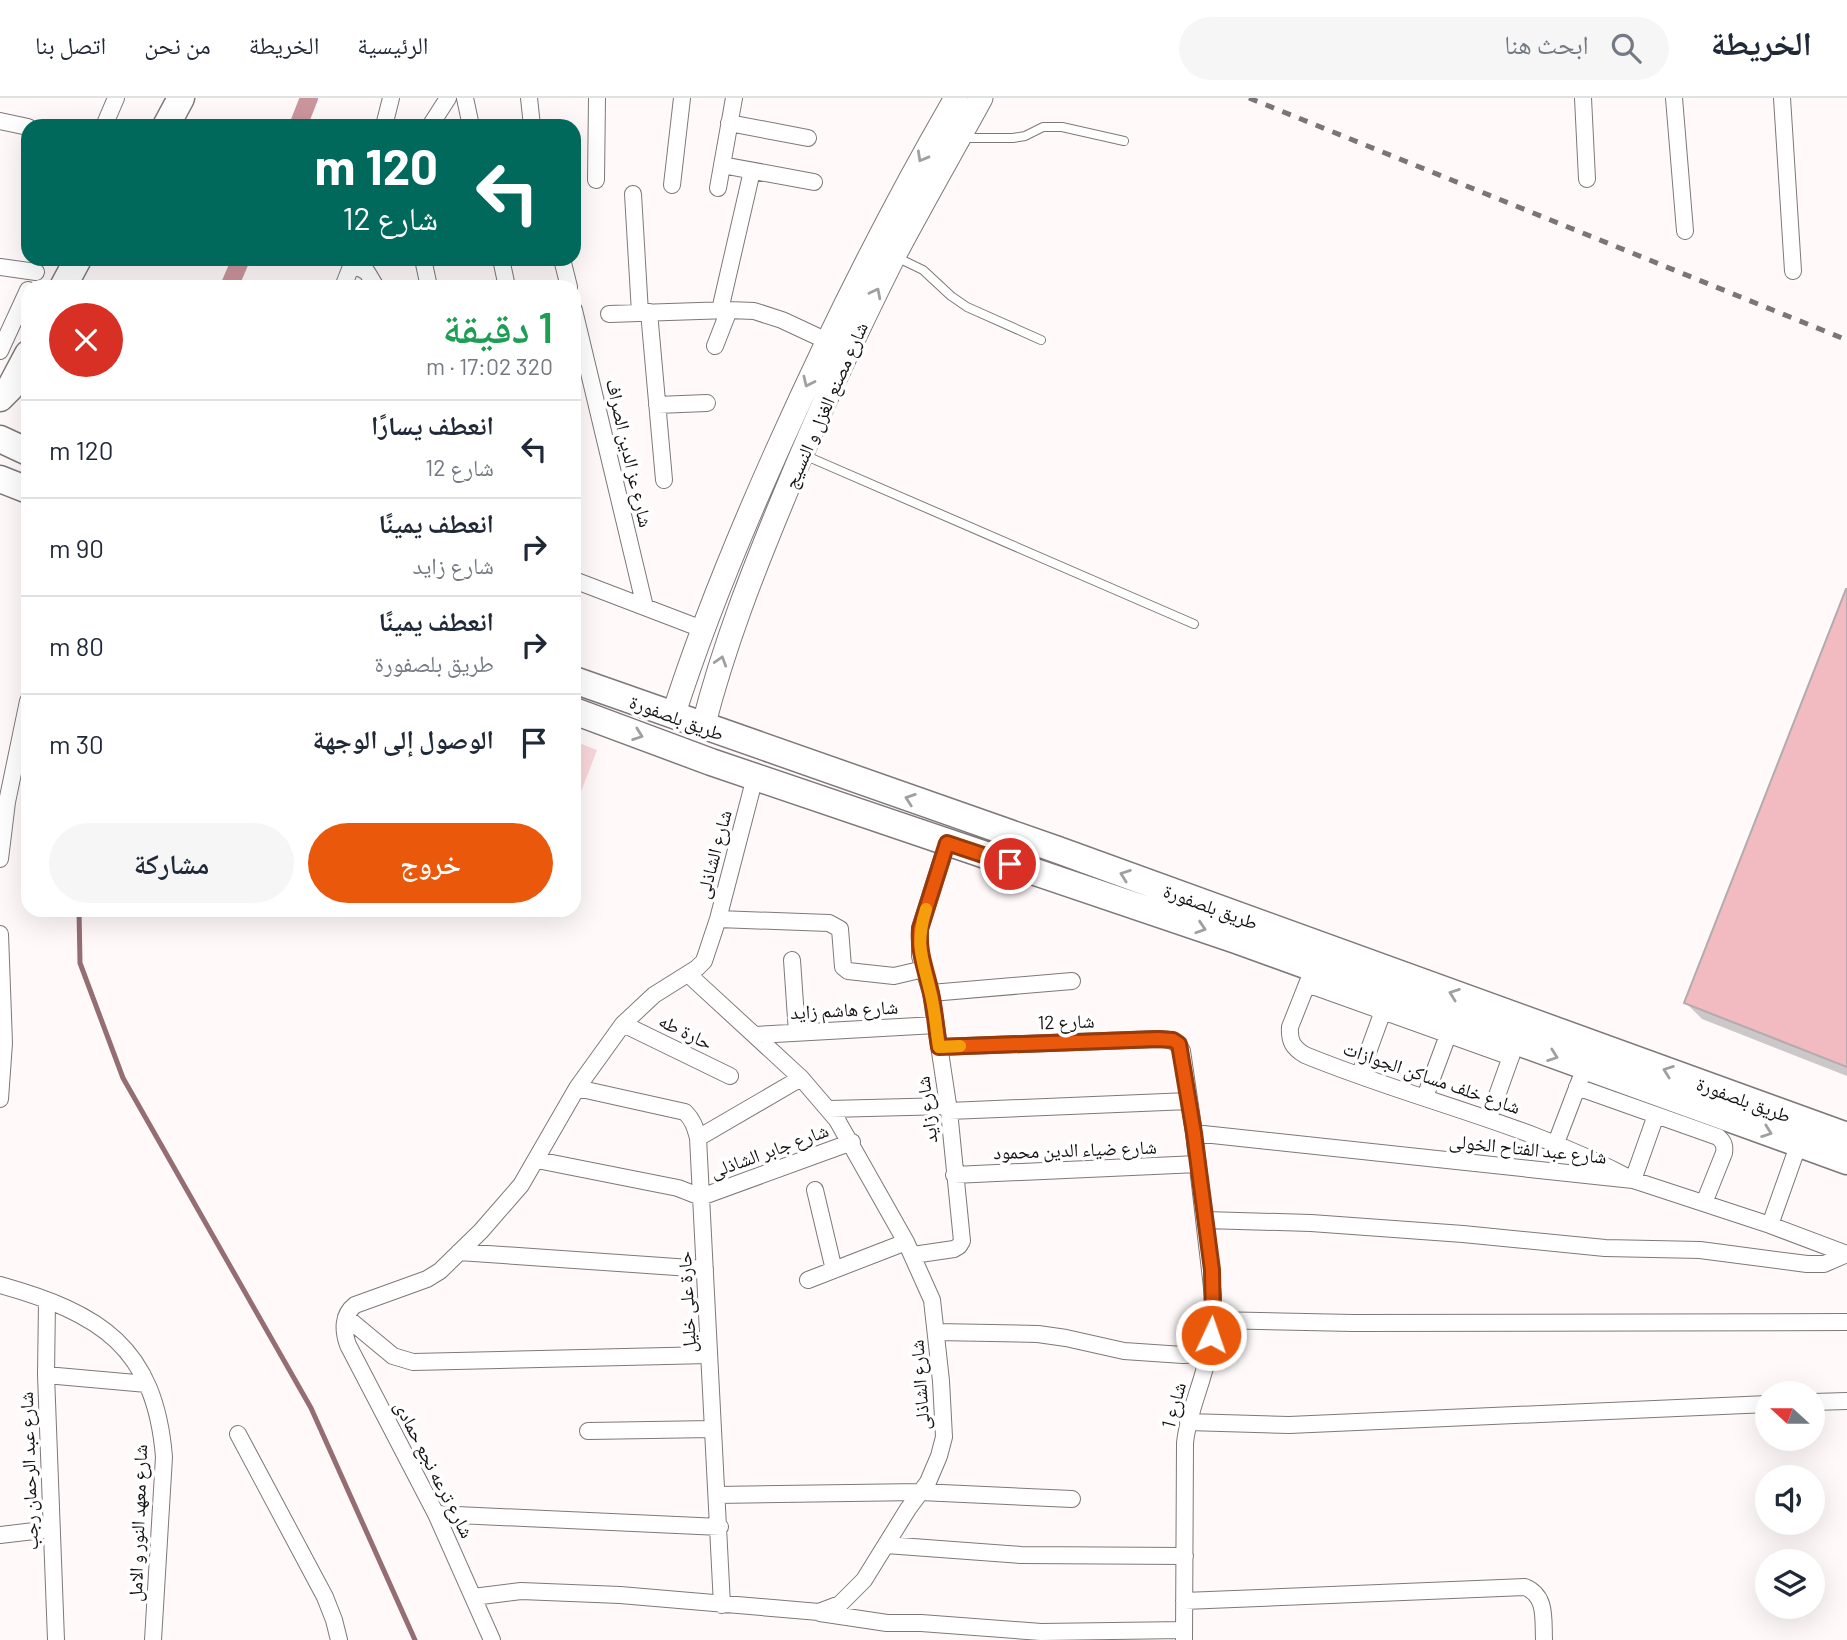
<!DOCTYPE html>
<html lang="ar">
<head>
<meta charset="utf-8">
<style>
	:root { --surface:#fff; --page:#f6f6f7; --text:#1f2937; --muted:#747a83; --line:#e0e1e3; --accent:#ea580c }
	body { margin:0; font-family:Barlow,"Noto Naskh Arabic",sans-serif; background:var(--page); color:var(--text); direction:rtl; height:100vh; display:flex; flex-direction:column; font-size:26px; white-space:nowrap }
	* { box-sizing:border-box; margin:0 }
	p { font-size:23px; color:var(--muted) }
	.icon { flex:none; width:38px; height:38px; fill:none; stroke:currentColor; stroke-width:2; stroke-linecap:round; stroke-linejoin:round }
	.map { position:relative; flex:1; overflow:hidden; direction:ltr }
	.side { position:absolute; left:21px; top:182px; width:560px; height:637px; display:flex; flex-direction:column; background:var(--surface); border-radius:21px; box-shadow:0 7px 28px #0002; direction:rtl }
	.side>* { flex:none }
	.banner { position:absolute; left:21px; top:21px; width:560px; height:147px; border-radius:21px; box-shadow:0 7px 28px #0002; direction:rtl; background:#00695c; color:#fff; overflow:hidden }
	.needle { width:46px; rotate:291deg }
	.buttons { position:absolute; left:1755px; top:1283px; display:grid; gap:14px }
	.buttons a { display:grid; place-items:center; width:70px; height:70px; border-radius:50%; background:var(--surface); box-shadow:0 7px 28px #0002; font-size:35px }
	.pin { position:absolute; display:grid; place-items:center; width:60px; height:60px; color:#fff; margin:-30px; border:4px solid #fff; border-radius:50%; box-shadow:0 2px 7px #0007 }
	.me { position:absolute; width:77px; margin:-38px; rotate:3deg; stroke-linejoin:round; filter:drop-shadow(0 0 5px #0008) }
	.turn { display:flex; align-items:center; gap:24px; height:147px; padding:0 28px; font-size:32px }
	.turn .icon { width:91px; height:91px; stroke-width:2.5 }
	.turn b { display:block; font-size:49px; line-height:60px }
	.round { display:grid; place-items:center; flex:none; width:74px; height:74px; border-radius:37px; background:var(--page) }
	.overview { display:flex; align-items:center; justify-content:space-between; height:119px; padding:0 28px }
	h1 { font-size:42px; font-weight:600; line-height:52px; color:#1e9e55 }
	.cta { display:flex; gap:14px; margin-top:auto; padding:14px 28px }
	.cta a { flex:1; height:80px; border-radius:42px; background:var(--accent); color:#fff; font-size:28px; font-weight:600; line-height:80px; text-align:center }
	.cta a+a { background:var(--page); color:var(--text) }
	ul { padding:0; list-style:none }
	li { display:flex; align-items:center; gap:21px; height:98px; padding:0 28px; border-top:2px solid var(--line) }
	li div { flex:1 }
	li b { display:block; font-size:26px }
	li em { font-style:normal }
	header { display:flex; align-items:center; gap:42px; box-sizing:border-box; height:98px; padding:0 35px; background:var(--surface); border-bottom:2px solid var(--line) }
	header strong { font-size:33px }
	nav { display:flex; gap:38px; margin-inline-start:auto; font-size:24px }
	.search { width:490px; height:63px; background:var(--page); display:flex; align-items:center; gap:18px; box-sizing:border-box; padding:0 24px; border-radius:38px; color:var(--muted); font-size:26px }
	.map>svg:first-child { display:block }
	.green { fill:#fad7db }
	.shadow { fill:#0003 }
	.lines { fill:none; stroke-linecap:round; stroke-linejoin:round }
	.stream { stroke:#946e73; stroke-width:5 }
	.canal { stroke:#cb959c; stroke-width:18 }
	.building { fill:#f2bac1; stroke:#b3abac; stroke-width:2 }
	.lane-casing { stroke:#7f7879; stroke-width:10 }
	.street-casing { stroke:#7f7879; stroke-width:18 }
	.secondary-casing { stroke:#7f7879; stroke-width:25 }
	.primary-casing { stroke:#7f7879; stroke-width:29 }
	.lane { stroke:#fff; stroke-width:8 }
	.street { stroke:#fff; stroke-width:16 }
	.secondary { stroke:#fff; stroke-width:23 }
	.primary { stroke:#fff; stroke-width:26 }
	.rail { stroke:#7a7677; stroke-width:5; stroke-dasharray:9 9; stroke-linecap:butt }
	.oneway { stroke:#a1a0a0 }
	.route-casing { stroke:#983908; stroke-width:18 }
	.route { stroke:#ea580c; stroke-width:12 }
	.slow { stroke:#f59e0b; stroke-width:12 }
	.labels { text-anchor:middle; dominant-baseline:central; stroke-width:7; stroke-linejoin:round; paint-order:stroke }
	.street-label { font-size:19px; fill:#141212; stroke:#fff }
</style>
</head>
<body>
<header>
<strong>الخريطة</strong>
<div class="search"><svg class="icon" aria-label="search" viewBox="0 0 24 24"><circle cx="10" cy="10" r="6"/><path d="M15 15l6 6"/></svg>ابحث هنا</div>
<nav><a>الرئيسية</a><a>الخريطة</a><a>من نحن</a><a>اتصل بنا</a></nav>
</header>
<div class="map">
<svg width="1847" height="1542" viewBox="0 0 1847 1542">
	<rect width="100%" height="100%" fill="#fff9fa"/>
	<path class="green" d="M574,643L597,652L574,712Z"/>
	<path class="shadow" d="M1847,493V978L1702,921L1686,905Z"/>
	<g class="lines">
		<path class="stream" d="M79,812L80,865L123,980L311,1310L415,1542"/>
		<path class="canal" d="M298,28L309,0
			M229,189L241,161"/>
	</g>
	<path class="building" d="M1846,491H1847V969L1684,905Z"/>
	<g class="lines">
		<defs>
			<path id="lane" d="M962,40H1013L1025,38L1043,29H1062L1124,43
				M896,159L923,172L951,198L967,209L1041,242
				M804,357L1194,526"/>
			<path id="street" d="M465,0L471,28
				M529,0L532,28
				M1583,0L1587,81
				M1674,0L1685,133
				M1782,0L1793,173
				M0,23L28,29
				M729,25L808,40
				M104,28L116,0
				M384,28L391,0
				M430,28L448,0
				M722,67L814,84
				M596,82L597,0
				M672,87L682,0
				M718,90L734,0
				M633,96L640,215
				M423,161L429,189
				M501,161L507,189
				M562,161L569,189
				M352,166L367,174L376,189
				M0,169L36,174
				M343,189L354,161
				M574,212L645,509
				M720,212L752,73
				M649,214L664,382
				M609,216L729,212L754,213L782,222L827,243
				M715,248L729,212
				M0,253L28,192
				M657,307L707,305
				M574,482L702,531
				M0,761L7,704L28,603
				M718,821L829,825L840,831L843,869L848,873L894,878L924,871
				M0,836L4,945L0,1001
				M792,862L797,935
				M1313,871L1290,929C1289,943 1293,950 1305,957C1414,1002 1527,1025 1633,1082L1656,1017
				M1307,886L1511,959
				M931,895L1072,883
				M623,926L730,978
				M755,937L936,927
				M939,949L1158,941C1169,941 1177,942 1182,953L1194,1035L1213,1198C1213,1217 1212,1235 1209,1253C1203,1285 1188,1314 1185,1345L1184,1542
				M1360,976L1383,913
				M1577,989L1718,1039C1724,1044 1725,1048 1724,1055L1704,1105
				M577,990L685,1014C693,1022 695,1029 698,1040L722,1507
				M1425,999L1448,937
				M829,1011L948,1008
				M949,1013L1189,1003
				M1489,1020L1514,950
				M1194,1035L1633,1082L1770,1127L1847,1156
				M698,1040L801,980
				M1556,1045L1580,982
				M537,1062L678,1090L701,1099L852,1044
				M954,1077L1198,1066
				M815,1092L834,1172
				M1205,1122L1311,1125L1463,1136L1605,1150L1700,1152L1807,1166H1824L1847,1156
				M1770,1127L1799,1045
				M459,1154L705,1171
				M913,1157L954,1151L959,1148L962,1143L949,1013L931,895L920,858V830L947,745
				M808,1182L906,1144
				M0,1187C100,1215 155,1249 164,1359L153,1542
				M47,1203L46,1277L56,1542
				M346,1219L393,1258L413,1264L709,1257
				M1213,1222L1353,1225L1847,1224
				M937,1234L1038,1236L1066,1240L1124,1253L1183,1257L1208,1256
				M46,1277L147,1286
				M1813,1304L1847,1303
				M1188,1324L1289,1327L1768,1306
				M588,1333L713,1331
				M238,1336L325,1499L334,1522L339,1542
				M717,1397L920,1394L1072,1401
				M436,1416L720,1429
				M0,1437L51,1431
				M886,1447L1021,1457L1185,1458
				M473,1499L521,1493L620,1497L819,1514L840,1506L864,1482L908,1411L928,1384L939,1358L944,1339L941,1283L932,1202L906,1144L837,1022L801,980L688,876
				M1184,1503L1525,1489C1547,1498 1543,1521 1544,1542
				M820,1515L887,1525H921L1041,1534L1184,1532
				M492,1542L436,1416L348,1247C343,1233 342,1217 355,1207L427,1181L440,1173L481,1133L521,1087L577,990L623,926L654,897L697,870L704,863L718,821L755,679"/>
			<path id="secondary" d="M673,618C703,524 740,435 780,346C833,228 891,112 956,0
				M703,629C724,546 755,468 788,389C820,311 856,234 894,158C922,105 952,53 981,0"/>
			<path id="primary" d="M166,28L181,0
				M63,189L78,161
				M0,300L10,290L28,256
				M0,341L28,354
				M0,381L28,392
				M574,582L1058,752L1847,1038
				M574,613L711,664L1236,842L1847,1063"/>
		</defs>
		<use href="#lane" class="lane-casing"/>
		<use href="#street" class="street-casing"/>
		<use href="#secondary" class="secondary-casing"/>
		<use href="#primary" class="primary-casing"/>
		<use href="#lane" class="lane"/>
		<use href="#street" class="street"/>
		<use href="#secondary" class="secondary"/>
		<use href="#primary" class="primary"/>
		<path class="rail" d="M1249,0L1847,242"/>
	</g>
	<defs><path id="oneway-chevron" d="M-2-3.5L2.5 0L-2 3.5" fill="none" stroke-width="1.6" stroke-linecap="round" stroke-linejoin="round" transform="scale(1.75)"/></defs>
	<g class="oneway">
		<use href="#oneway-chevron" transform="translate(922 59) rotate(119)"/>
		<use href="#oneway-chevron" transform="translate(876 195) rotate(-63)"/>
		<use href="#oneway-chevron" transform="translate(808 284) rotate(115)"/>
		<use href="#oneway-chevron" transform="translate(721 563) rotate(-73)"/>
		<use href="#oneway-chevron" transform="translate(638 637) rotate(20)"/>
		<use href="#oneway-chevron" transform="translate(910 701) rotate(-161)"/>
		<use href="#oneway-chevron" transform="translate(1125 777) rotate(-160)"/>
		<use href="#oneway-chevron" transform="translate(1201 830) rotate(18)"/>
		<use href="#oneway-chevron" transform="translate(1454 896) rotate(-160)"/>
		<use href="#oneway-chevron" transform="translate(1553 958) rotate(20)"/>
		<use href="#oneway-chevron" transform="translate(1668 973) rotate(-160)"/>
		<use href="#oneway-chevron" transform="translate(1767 1034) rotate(20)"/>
	</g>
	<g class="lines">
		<defs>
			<path id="route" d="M1010,766L947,745L920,831C918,854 926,872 931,895C935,913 936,931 939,949L1158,941L1173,942L1179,946L1194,1035L1212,1172L1213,1222L1211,1237"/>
		</defs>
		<use href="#route" class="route-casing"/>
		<use href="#route" class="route"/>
		<path class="slow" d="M926,811C915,848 922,858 930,893C935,911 936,931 939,949L960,948"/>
	</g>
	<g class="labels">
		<g class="street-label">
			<text transform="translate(825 307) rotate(-66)">شارع مصنع الغزل و النسيج</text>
			<text transform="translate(630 355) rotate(77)">شارع عز الدين الصراف</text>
			<text transform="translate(677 619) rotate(20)">طريق بلصفورة</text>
			<text transform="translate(713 756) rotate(-75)">شارع الشاذلى</text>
			<text transform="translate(1211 808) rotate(20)">طريق بلصفورة</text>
			<text transform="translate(844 911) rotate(-3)">شارع هاشم زايد</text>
			<text transform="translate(1066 923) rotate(-2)">شارع 12</text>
			<text transform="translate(686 933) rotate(26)">حارة طه</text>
			<text transform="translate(1432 979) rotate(19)">شارع خلف مساكن الجوازات</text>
			<text transform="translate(1744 1001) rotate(20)">طريق بلصفورة</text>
			<text transform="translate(926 1012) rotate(-97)">شارع زايد</text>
			<text transform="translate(1528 1050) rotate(6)">شارع عبد الفتاح الخولى</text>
			<text transform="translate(1075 1051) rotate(-2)">شارع ضياء الدين محمود</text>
			<text transform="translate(769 1052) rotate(-20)">شارع جابر الشاذلى</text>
			<text transform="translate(686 1204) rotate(-93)">حارة على خليل</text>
			<text transform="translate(919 1287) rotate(-94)">شارع الشاذلى</text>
			<text transform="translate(1173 1307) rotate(-75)">شارع 1</text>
			<text transform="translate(435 1371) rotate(63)">شارع ترعه نجع حمادى</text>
			<text transform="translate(28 1373) rotate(-92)">شارع عبد الرحمان رجب</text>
			<text transform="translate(137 1425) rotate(-88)">شارع معهد النور و الامل</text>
		</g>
	</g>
</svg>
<div class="buttons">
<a><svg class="needle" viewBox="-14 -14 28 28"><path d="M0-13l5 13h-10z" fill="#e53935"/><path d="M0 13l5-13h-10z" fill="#747a83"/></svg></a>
<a><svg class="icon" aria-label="sound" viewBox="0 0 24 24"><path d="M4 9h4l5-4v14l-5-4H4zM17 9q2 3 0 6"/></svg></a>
<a><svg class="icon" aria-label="layers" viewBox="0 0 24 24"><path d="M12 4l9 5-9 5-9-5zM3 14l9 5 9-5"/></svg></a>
</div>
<div class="pin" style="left:1010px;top:766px;background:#d93025"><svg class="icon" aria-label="arrive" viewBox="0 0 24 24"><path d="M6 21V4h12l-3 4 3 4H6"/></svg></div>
<svg class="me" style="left:1211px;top:1237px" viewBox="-20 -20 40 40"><circle r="17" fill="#ea580c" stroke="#fff" stroke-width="3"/><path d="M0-11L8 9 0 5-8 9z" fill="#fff"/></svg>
<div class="banner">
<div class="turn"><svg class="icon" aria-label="left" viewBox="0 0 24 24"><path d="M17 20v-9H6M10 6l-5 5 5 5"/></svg><div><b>120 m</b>شارع 12</div></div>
</div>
<section class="side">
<div class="overview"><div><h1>1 دقيقة</h1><p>320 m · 17:02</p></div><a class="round" style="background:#d93025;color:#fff"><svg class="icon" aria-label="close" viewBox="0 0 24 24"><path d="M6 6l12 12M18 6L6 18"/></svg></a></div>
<ul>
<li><svg class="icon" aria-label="left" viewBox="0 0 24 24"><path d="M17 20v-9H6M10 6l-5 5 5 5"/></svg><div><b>انعطف يسارًا</b><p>شارع 12</p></div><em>120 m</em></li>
<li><svg class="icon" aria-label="right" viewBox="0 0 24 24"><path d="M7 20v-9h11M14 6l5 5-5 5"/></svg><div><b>انعطف يمينًا</b><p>شارع زايد</p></div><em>90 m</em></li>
<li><svg class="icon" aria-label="right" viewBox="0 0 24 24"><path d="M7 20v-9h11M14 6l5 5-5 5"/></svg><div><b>انعطف يمينًا</b><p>طريق بلصفورة</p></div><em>80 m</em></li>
<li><svg class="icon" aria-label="arrive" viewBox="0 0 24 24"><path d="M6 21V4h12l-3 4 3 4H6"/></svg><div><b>الوصول إلى الوجهة</b></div><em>30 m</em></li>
</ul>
<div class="cta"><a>خروج</a><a>مشاركة</a></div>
</section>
</div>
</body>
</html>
